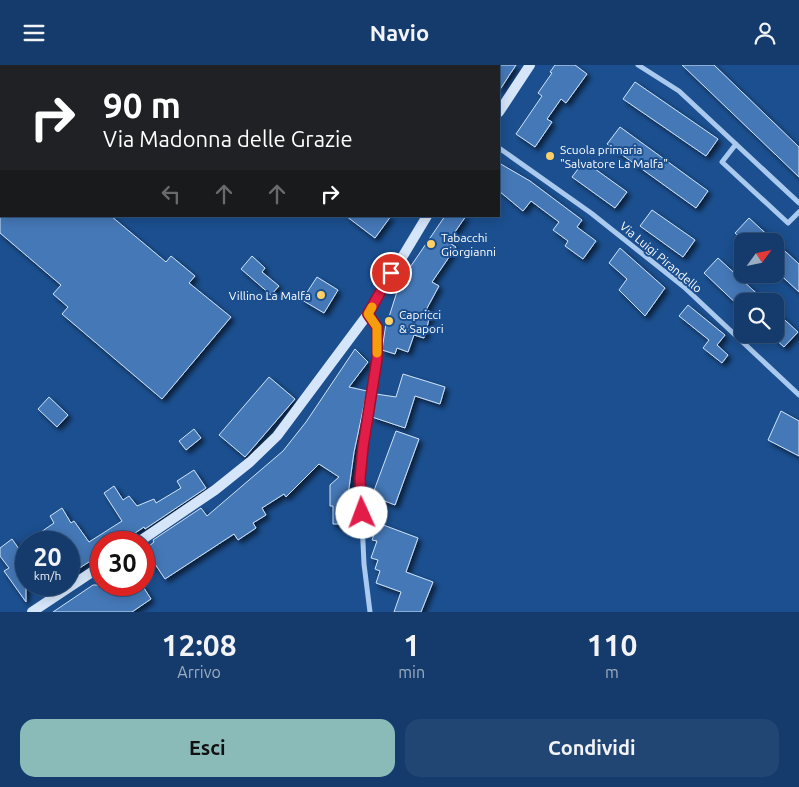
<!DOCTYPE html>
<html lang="it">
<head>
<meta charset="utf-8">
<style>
	:root { --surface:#143b6b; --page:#214673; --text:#f1f3f6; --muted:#9dadc1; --line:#33557e; --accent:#8bbbb9 }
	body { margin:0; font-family:Ubuntu,sans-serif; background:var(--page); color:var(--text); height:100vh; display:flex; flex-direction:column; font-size:19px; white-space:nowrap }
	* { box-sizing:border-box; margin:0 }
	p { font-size:16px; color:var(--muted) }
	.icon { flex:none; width:28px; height:28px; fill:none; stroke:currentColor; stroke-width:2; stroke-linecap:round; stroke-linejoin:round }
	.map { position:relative; height:547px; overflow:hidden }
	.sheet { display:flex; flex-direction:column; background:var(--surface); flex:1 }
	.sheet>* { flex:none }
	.banner { position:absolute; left:0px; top:0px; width:500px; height:152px; box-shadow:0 2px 12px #0003,0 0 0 1px var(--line); background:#202124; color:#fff; overflow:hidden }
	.needle { width:32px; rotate:57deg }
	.buttons { position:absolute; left:734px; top:168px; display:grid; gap:10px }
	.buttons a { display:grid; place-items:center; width:50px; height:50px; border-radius:10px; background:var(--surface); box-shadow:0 2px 12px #0003,0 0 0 1px var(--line); font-size:25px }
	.speed { position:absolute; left:15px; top:466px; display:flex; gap:10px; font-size:25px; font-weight:700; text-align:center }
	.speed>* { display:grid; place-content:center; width:65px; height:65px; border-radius:50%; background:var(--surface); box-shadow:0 2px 12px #0003,0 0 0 1px var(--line); line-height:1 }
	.speed small { font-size:12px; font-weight:400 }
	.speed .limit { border:8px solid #d22; background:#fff; color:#111 }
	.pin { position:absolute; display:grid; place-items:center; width:42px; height:42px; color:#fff; margin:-21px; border:2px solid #fff; border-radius:50%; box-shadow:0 1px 5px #0007 }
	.me { position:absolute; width:55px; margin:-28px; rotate:358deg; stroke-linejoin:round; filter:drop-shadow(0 0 4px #0008) }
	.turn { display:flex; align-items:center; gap:18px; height:105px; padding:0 20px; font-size:22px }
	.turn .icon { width:65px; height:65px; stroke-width:2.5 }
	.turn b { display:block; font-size:35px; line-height:42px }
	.lanes { display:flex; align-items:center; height:48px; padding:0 20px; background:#0003; justify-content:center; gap:25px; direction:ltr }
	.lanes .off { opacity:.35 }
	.eta { display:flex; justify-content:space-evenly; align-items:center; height:85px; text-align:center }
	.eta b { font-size:30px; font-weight:600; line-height:35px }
	.action { display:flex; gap:10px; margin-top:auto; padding:10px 20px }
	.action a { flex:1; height:58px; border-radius:15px; background:var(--accent); color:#111; font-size:20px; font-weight:600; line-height:58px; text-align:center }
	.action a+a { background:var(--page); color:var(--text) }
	header { display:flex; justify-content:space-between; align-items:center; height:65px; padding:0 20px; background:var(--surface); font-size:22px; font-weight:600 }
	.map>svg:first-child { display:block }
	.building { fill:#4478b7; stroke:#cfe3fa; filter:url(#shadow) }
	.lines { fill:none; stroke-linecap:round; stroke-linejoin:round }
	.minor { stroke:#a9c9ee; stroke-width:5 }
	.tertiary { stroke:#a9c9ee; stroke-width:9 }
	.secondary { stroke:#d6e6fa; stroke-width:10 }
	.route-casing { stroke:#92132f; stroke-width:12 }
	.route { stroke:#e11d48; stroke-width:9 }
	.slow { stroke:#f59e0b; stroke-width:9 }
	.poi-dot { fill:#ffd166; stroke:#1b4f8f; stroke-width:2 }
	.labels { text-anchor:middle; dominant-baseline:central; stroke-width:4; stroke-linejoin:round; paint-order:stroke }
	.poi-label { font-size:12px; fill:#fff; stroke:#1b4f8f; text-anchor:start }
	.street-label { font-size:12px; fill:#fff; stroke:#1b4f8f }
</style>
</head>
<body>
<header><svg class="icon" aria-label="menu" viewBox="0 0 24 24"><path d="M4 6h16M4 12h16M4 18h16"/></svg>Navio<svg class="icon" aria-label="person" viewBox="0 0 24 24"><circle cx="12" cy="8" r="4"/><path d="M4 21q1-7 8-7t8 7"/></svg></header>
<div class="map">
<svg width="799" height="547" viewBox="0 0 799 547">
	<defs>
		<filter id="shadow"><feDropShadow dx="3.5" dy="3.5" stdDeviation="2.5" flood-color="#0009"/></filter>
	</defs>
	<rect width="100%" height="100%" fill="#1b4f8f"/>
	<path class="building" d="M499,0H516L499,26Z
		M555,0H575L587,9L566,38L561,34L547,54L552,57L535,82L516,69L542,31L538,28L552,8L550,7Z
		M682,0H714L799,82V112Z
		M635,17L718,74L706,91L623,34Z
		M620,62L708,126L696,143L607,79Z
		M584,96L627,127L615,143L572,112Z
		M499,98L530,116L582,155L577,162L596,176L583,194L565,181L568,176L553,165L559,157L531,136L523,146L499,126Z
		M652,145L695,175L683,192L640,161Z
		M0,151H111L166,197L171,191L195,211L189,218L231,252L162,334L62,249L68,242L53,229L61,220L0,168Z
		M346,151H391L375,173Z
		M445,151H466L448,177L456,182L432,217L439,221L426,245L431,247L424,273L414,270L408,287L397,283L395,289L382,285L387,252H389L400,217Z
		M749,153L774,176H744L735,168Z
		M775,177L799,199V227L775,205Z
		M620,183L665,223L645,251L619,225L627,214L609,198Z
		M252,191L265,203L262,207L279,221L271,230L241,204Z
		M718,193L765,236H742V244L704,208Z
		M317,212L338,225L324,248L302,235Z
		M688,240L725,270L717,280L728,290L722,298L703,283L709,275L679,251Z
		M775,246L798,267L784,282L775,274Z
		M355,284L368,297L349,322L367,326L354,387L348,430H356V459H333V441H330V420L339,412L319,399L286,432L284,429L262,443L266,450L253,458L256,463L238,475L234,469L165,514L155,499L144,506V485L154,477L153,475L201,443L207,451L283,386L306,357Z
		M403,309L445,322L440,339L415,331L405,363L372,352L376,329L396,332Z
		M269,312L295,334L245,392L219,370Z
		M49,332L68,350L57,362L38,344Z
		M781,346L799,356V391L768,375Z
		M194,364L201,373L186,385L179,376Z
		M396,366L419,374L395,440L372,431Z
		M194,405L206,423L145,464L144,462L120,478H101V489L69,510V478H25L54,458L50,451L62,443L71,458L74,456L89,477L122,456L104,428L114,421L123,435L129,431L137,441L154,434L156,438L181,423L177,416Z
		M378,458L418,473L406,507L433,517L421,547H394L401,527L376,518L380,506L375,504L378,495L371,493L377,476L372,475Z
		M12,474L26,494V537L4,506L9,503L0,491V483Z
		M93,520H142L151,534L132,547H53Z"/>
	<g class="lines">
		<path class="minor" d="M638,0L679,26L799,138
			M736,79L722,97L788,158L799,147
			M499,83L591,148L684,222L799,330
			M368,249L377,262V294L363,382L360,413L364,499L370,547"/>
		<path class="tertiary" d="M231,0L232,1"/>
		<path class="secondary" d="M499,47L530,0
			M137,478L215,425L250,397L277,371L368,249L427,151
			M32,547L101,501"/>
	</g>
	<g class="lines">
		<defs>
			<path id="route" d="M362,448L360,413L363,382L377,294V262L368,249L391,208"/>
		</defs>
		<use href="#route" class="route-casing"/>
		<use href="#route" class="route"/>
		<path class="slow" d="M372,242L368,249L377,262V288"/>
	</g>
	<g class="poi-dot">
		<circle cx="550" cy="91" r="5"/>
		<circle cx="431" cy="179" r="5"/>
		<circle cx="321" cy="230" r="5"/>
		<circle cx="389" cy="256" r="5"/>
	</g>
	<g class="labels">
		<g class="poi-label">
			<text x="560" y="84">Scuola primaria<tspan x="560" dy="14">"Salvatore La Malfa"</tspan></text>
			<text x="441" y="172">Tabacchi<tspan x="441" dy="14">Giorgianni</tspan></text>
			<text x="311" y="230" text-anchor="end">Villino La Malfa</text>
			<text x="399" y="249">Capricci<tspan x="399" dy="14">&amp; Sapori</tspan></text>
		</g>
		<g class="street-label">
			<text transform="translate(661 192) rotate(40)">Via Luigi Pirandello</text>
		</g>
	</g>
</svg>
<div class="buttons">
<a><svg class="needle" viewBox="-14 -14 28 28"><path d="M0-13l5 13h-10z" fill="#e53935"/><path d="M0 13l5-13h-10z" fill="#9dadc1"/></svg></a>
<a><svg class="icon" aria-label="search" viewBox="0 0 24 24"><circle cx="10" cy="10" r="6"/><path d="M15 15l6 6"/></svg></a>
</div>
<div class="speed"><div>20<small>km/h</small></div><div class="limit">30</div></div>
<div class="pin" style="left:391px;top:208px;background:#d93025"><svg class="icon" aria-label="arrive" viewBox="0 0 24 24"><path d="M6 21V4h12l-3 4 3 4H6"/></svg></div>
<svg class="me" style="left:362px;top:448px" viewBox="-20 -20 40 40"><circle r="19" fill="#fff"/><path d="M0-13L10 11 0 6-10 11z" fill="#e11d48"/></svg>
<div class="banner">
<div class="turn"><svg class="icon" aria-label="right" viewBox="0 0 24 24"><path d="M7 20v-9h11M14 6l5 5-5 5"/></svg><div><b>90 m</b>Via Madonna delle Grazie</div></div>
<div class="lanes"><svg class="icon off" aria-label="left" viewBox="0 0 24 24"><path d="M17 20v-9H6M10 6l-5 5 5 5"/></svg><svg class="icon off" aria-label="ahead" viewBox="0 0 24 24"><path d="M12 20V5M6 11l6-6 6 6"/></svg><svg class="icon off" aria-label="ahead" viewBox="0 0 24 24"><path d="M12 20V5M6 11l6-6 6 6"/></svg><svg class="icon" aria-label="right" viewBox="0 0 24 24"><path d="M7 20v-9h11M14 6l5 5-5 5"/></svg></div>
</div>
</div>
<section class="sheet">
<div class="eta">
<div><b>12:08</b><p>Arrivo</p></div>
<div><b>1</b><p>min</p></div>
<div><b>110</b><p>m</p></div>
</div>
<div class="action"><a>Esci</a><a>Condividi</a></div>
</section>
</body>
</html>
